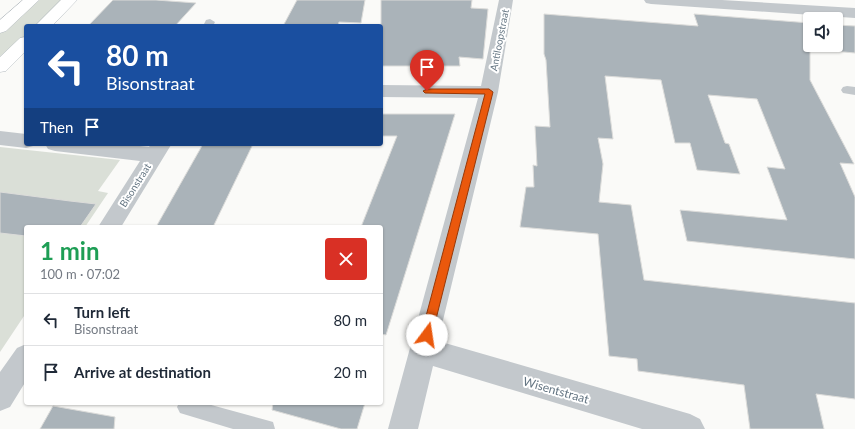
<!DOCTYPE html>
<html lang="en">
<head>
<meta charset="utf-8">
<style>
	:root { --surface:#fff; --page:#f6f6f7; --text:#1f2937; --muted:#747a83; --line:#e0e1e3 }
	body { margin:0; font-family:Lato,sans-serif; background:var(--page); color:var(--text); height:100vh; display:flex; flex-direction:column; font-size:15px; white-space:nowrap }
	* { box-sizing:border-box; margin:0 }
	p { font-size:13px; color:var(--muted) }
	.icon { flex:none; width:22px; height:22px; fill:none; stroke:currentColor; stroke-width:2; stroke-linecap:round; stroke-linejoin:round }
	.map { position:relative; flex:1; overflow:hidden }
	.drawer { position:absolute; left:24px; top:225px; width:359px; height:180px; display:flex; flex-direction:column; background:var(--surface); border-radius:4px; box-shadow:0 1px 3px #0004 }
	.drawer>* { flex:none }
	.top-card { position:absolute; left:24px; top:24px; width:359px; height:122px; border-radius:4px; box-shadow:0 1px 3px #0004; background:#1a4fa0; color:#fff; overflow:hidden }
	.controls { position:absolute; left:803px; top:12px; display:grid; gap:8px }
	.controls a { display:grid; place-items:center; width:40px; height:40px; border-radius:4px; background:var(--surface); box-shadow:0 1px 3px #0004; font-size:20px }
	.pin { position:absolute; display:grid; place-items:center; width:34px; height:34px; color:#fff; margin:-41px -17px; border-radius:50% 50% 50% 0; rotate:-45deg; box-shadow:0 0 4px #0007 }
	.pin .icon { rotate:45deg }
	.me { position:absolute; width:44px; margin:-22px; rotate:14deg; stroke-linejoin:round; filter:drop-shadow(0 0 3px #0008) }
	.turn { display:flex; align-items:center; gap:14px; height:84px; padding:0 16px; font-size:18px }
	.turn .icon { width:52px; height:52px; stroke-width:2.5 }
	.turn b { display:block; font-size:28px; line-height:34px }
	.then { display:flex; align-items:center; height:38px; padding:0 16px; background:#0003; gap:8px; font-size:15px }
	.round { display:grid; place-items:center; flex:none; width:42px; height:42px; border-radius:4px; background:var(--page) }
	.overview { display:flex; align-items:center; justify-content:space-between; height:68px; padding:0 16px }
	h1 { font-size:24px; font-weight:700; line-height:30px; color:#1e9e55 }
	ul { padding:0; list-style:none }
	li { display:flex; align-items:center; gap:12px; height:52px; padding:0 16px; border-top:1px solid var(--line) }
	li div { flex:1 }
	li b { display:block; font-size:15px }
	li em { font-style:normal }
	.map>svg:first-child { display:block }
	.green { fill:#dadfd7 }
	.building { fill:#aab3b9; stroke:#dcdcda }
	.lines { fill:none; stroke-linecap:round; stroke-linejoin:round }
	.secondary-casing { stroke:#b3babf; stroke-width:1 }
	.lane { fill:#c3c8cc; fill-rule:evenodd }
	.street { fill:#c3c8cc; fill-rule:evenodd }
	.secondary { fill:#fff; fill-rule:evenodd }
	.route { fill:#ea580c; stroke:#983908 }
	.labels { text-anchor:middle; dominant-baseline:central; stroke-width:4; stroke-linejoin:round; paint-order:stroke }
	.street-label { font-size:10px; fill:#657683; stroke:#fff }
	.near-street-label { font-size:12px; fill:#657683; stroke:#fff }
</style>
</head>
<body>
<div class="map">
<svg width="855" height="429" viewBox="0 0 855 429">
	<rect width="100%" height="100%" fill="#fafaf8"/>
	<path class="green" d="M37,0H65L38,26H26V37L0,62V33Z
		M0,147L120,160L98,191L108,193L85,227H26V313L0,352Z"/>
	<path class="building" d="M113,0H156L196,3L175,26H88Z
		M297,0H365L361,23L339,22L338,26H283Z
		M381,0H472L471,8L488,9L483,59L459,57L460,66H381Z
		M544,14L698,26L694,14L810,23V45H836V25L855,26V53L810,49V80L854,164L840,163L855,197V259L687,241L680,210L787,220L767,167L785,169L757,99L708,95L725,143L729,144L740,174L697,170L690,143H675L661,80L605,76L613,139L598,138L603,164L599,202L631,205L644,280L855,303V399L816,394L824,429H750L744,385L638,371L637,359L609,356L598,234L520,227L526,187H534L533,165L537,166L535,126L550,127L546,60L544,54Z
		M381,114H455L386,335L381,334V227H361L397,136H381Z
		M203,144H253L213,227H156Z
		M0,192L70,201L96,204L80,227H26V236L0,233Z
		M273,403H365L357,429H341L272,410Z
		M53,406L115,417L114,429H40Z"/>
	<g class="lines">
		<defs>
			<path id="secondary" d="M23,0H39L6,31L0,33V20Z
				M61,0H77L52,26H35Z
				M26,37V51L6,71L0,72V57L20,38Z"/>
		</defs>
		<use href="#secondary" class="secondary-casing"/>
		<path class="lane" d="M210,19L215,22L213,26H203L206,20Z
			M847,86L855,87V95L843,93L841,90L843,87Z
			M179,403H204L266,420L273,422L275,429H233L180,413L177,407Z"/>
		<path class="street" d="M499,0H513L498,92L438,341L690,414L700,419L705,429H642L433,366L418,429H388L478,98L381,97V85L481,86Z
			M644,0H722L855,8V18L651,4L646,3Z
			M0,131L26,134V144H34L33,146L26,148L0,145Z
			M45,144H121L149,147L151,144L171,145L121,227H98L140,161L55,151L48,149Z
			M26,344V381L10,407L0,411V372L17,348Z"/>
		<use href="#secondary" class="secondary"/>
	</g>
	<path class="route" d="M427,89H489L493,92L432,335L431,339L427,341L423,339L421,335L485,94L425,93L423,91Z"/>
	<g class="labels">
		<g class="street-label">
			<text transform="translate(499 40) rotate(-79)">Antiloopstraat</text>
			<text transform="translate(135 185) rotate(-58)">Bisonstraat</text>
		</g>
		<g class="near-street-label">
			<text transform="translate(556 390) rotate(16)">Wisentstraat</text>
		</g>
	</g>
</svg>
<div class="controls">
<a><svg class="icon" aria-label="sound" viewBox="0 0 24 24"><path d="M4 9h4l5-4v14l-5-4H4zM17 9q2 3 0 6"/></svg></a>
</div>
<div class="pin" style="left:427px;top:91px;background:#d93025"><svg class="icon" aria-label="arrive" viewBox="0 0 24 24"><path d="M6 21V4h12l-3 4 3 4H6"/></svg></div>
<svg class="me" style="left:427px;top:335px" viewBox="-20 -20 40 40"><circle r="19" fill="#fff"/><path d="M0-13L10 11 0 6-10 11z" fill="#ea580c"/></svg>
<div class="top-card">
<div class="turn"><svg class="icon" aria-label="left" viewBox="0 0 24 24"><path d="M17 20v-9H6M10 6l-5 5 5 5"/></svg><div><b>80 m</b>Bisonstraat</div></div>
<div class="then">Then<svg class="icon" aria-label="arrive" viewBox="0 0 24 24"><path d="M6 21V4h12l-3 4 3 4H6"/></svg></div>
</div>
<section class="drawer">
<div class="overview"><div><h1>1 min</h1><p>100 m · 07:02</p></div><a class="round" style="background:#d93025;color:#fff"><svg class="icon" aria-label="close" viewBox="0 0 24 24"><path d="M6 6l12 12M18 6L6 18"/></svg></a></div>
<ul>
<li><svg class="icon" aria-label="left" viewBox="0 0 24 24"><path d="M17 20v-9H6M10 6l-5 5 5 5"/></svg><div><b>Turn left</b><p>Bisonstraat</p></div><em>80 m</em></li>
<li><svg class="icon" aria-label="arrive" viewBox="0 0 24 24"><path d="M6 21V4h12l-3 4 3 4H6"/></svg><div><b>Arrive at destination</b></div><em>20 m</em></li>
</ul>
</section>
</div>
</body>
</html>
